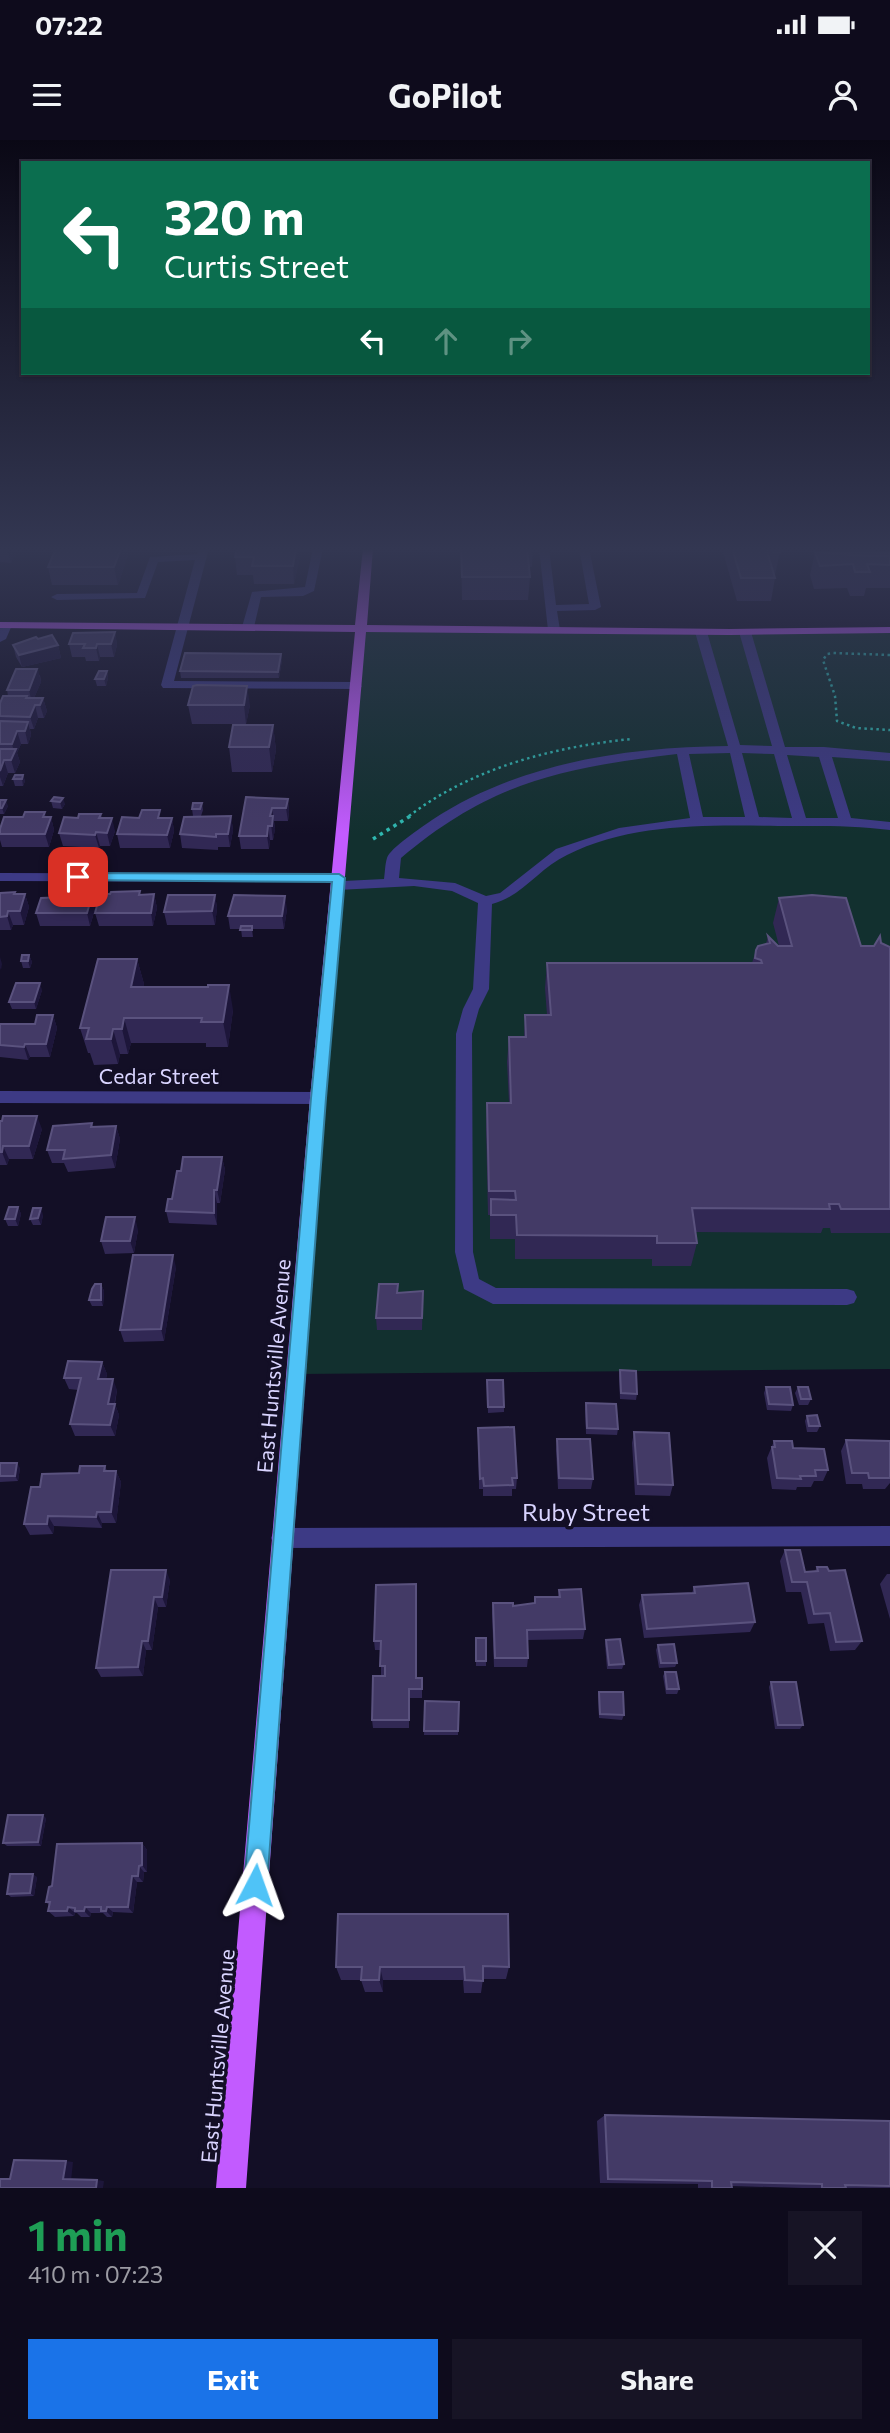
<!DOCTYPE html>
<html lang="en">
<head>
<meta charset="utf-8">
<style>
	:root { --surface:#0e0b1c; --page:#171425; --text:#f1f3f6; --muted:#9b9ba3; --line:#2e2b3b; --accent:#1a73e8 }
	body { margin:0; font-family:Commissioner,sans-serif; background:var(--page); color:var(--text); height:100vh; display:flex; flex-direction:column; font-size:26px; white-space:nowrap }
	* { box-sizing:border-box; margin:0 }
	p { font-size:23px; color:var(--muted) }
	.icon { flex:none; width:38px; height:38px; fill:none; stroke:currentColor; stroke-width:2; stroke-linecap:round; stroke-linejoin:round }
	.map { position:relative; height:2048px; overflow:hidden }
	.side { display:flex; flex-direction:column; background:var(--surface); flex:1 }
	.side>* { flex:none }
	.banner { position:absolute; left:21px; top:21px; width:849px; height:214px; border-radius:0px; box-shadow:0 2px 5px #0004,0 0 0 2px var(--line); background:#0b6e4f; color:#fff; overflow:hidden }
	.pin { position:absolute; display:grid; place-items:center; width:60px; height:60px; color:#fff; margin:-30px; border-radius:14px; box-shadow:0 4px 10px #0006 }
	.me { position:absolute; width:77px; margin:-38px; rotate:4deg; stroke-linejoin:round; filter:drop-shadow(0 0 5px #0008) }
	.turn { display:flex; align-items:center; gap:24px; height:147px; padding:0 28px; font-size:32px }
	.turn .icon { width:91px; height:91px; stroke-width:2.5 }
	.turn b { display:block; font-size:49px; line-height:60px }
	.lanes { display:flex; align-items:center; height:66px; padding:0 28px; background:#0003; justify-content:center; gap:35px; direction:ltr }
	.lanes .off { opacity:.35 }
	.round { display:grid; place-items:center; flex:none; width:74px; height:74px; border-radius:0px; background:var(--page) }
	.headline { display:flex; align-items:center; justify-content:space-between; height:119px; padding:0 28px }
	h1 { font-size:42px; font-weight:700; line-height:52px; color:#1e9e55 }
	.action { display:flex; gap:14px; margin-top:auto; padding:14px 28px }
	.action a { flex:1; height:80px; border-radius:0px; background:var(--accent); color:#fff; font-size:28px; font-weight:700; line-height:80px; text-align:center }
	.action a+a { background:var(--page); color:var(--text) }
	.status { display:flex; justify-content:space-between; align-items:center; height:49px; padding:0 35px; background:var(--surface); direction:ltr }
	.status svg { height:19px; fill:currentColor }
	header { display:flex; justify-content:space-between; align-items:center; height:91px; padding:0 28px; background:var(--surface); font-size:32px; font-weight:700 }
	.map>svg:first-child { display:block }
	.green { fill:#12302f }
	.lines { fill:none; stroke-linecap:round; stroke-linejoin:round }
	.path-far1 { stroke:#2fb8b0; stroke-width:2.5; stroke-dasharray:2.5 3.5; stroke-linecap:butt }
	.path { stroke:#2fb8b0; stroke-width:3.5; stroke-dasharray:3.5 4.5; stroke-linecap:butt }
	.minor { fill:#3d3a85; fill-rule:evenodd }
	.major { fill:#c25bff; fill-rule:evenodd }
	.wall { fill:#312854 }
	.shaded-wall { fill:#1d163a }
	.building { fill:#433a66; stroke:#5a527e; stroke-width:2 }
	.route { fill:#4fc3f7; stroke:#337fa1; stroke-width:2 }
	.labels { text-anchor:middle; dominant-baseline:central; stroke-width:7; stroke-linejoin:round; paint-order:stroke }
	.street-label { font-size:21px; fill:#d9d4ff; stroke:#130f26 }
	.near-street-label { font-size:24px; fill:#d9d4ff; stroke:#130f26 }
</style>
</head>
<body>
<div class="status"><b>07:22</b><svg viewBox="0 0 49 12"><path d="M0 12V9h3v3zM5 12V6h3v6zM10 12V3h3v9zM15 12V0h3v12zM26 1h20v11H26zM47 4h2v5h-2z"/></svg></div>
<header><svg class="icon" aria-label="menu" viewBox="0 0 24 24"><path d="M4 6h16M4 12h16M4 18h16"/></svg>GoPilot<svg class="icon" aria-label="person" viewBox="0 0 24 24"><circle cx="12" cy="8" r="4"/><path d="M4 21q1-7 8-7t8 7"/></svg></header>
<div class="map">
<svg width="890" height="2048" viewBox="0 0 890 2048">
	<rect width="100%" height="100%" fill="#130f26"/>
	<path class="green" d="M361,488L890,490V1229L298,1234Z"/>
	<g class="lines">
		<path class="path-far1" d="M890,515L833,513L827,514L823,520L835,556L837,581L856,588L890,590
			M409,676C472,628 553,607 631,599"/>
		<path class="path" d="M373,699L412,675"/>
		<path class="minor" d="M199,408H209L174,541L356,542L362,546L360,549L163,548L161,545L195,420L158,422L145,458L57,460L51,457L57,454L137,453L150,417L197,414Z
			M313,408H323L314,451L303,456L261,457L254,487L244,489L242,487L252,452L305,447Z
			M539,408H549L556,465L589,464L579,408H589L601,467L595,470L557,471L560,490L554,493L548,490Z
			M6,482L12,485L6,499L0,502V486Z
			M697,490L707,492L740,605L772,606L739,492L745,489L751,492L785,607H824L890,613V621L832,617L851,678L890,682V690C853,685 815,686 778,686C708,685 631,683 567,715C539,728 523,756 492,764L489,849L479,869L472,894L473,1112L479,1139L496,1148L847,1149L854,1151L857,1157L854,1163L847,1165L493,1164L464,1149L455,1112L456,894L463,869L473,849L478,763L452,751L414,746L338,750L331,746L334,742L0,741V733L339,734L346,738L344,741L384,739C385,733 385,724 387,718C390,708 422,687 432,680C519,623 625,607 728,606L695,492ZM730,613L745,677H703L689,614ZM742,613L774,614L792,678L759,677ZM677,614L690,678L619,688L556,709L500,753L486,756L455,743L399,738L401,718C491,642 562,628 677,614ZM787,615L819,617L838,678H806Z
			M0,951L318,952L326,958L318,964L0,963Z
			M890,1386V1406L282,1408L274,1405L271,1398L274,1391L282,1388Z"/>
		<path class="major" d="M363,408H373L367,485L730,489L890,487V493L730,495L366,492L326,958L246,2048H216L310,958L355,492L0,488V482L355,485Z"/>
	</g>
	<path class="wall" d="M0,408H16L17,410L11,423L0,422Z
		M56,408H126L128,415L118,445H52L48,427Z
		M237,408H309V411H301L294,444H254L253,435H237L235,417Z
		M461,408H533L532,427H529L530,437L528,460H462Z
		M724,408H779L780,412L775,435H774L775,438L771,461H737L723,412Z
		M831,408H876L874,413H890V448H866L864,456H850L847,448L814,449L810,435L815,412H833Z
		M115,492L117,505L114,517H100L99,521H86L85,517H72L69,504Z
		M38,499L58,505L61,518L22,527L16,517L13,505Z
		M281,514L282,520L279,538H181L180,531Z
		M107,531L108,538L106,546H97L95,539Z
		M40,535L41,542L34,558H43L47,571L44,578H38L34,589H30L31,595L28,604H21L17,613L20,622L15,633H8L3,646H0V563L8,556L7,550Z
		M188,565H250L246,584H192Z
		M273,585L276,610L272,632H232L229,607Z
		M23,635L25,641L23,646H15L13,639Z
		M54,657L65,664L62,669L53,668L51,661Z
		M246,657L288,659L289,672L288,681H274L275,689L273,700H270L269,709H241L239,696Z
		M0,660L8,666L4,674H0Z
		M202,663L203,670L201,676H193L192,669Z
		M101,674L102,678L115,691L110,706H100L99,708L63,706L59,693L78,678Z
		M231,676L233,690L230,707H218V710L182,708L180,694Z
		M46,677H51L54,690L49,707H2L0,700V689Z
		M161,678H172L174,691L170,708H120L117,694Z
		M15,752L16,754H25L29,767L24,785H13L11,790H0V753Z
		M154,754L157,768L153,786H99L95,773L140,755Z
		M215,755L217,768L215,785H167L164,772Z
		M779,758L861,806H874L881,803L890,807V1093H831L830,1088H823L821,1093L695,1092L697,1103L691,1126H652V1119H515V1099H490V1075H488L486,988L487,963H509L507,922L509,897H524L525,875H547L545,848L547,823H752L756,810L766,804L768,796L779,806L773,783Z
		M95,769L90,786H40L36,773Z
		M287,769L284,789H252L253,797H242L241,789H230L228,776Z
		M29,815L32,822L30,828H23L21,821Z
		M137,819L144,844L143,847L233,870L228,907H206V903H131L128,914H120L118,924L94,925L90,913H88L80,888Z
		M42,850L36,869H12L9,862Z
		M53,875L57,888L50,917H30L28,920L0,917V884H35Z
		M0,981L42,989L33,1019H9L7,1025H0Z
		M92,983L93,987L116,986L120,999L115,1028L68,1032L64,1023H52L47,1010Z
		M222,1017L225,1030L220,1063H217V1085L169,1083L166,1071L172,1059L181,1031Z
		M18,1067L21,1074L18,1086H8L5,1079Z
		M43,1075L41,1085H33L30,1079Z
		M138,1090L134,1113L105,1114L101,1101Z
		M176,1127L164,1201L124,1202L120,1190Z
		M101,1144L104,1151L103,1166H92L89,1160Z
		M398,1144V1153L423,1151L422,1190H377L376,1178Z
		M102,1222L107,1234L106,1239L117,1250L115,1264L119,1275L115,1296H75L70,1284L78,1250L69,1249L64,1238Z
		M620,1230L637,1254L636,1260L620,1259L619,1236Z
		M487,1240L504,1267V1272L488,1273Z
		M766,1247L793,1265L791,1271L767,1270L764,1253Z
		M798,1247L811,1259L808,1265H799L795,1253Z
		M586,1263L618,1289L617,1295L586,1294L585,1269Z
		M807,1276L820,1286L817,1292H807L805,1281Z
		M478,1288L517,1338L516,1349H512V1356H483V1349H479Z
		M634,1292L673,1345L670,1356L635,1355L632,1303Z
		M557,1299L593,1339L591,1349H558L556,1310Z
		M846,1300L890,1301V1343L885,1349H863L862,1344H846L841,1311Z
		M774,1301L793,1308L828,1330L823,1341H814L811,1347H797L796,1350L772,1349L767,1318Z
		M0,1323L20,1328L18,1341L0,1342Z
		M105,1326L107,1331H116L121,1342L116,1383H102V1388L54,1386L53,1394L30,1395L24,1384L40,1347L79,1333Z
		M785,1410L805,1432L815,1431L817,1427L862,1501L855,1510L830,1511L824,1483L808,1484L801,1452H786L780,1421Z
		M111,1430L170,1440L166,1467H158L152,1510H146L143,1536L101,1537L96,1528Z
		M887,1434H890V1479L880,1444Z
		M694,1447L755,1482L750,1492L644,1498L639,1465L642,1455L692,1453Z
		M559,1450L585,1489L583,1499L527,1500L528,1518L527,1527H494L492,1473L493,1463L513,1466L534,1463L535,1457H558Z
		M417,1454L416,1538H422V1558H409V1588H373L372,1580L381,1535V1510H375L374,1501Z
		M476,1498H486V1526H476Z
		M606,1500L624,1524L622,1529H607L605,1504Z
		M658,1505L677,1523L675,1527L659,1528L656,1510Z
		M665,1532L679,1549L677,1554H666L663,1536Z
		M771,1542L803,1585L800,1589H775L769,1547Z
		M599,1552L624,1575L622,1580L599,1578L598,1556Z
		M425,1561L459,1562L458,1595H424Z
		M46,1678L41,1706H7L3,1703Z
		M142,1703L147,1710V1732H144L143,1742H137L133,1773L113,1772L112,1777H107L103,1773H91L90,1777H81L77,1773H75L74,1776L55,1777L48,1771L49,1765L46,1762L52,1746Z
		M37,1737L34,1756L11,1757L7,1754Z
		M336,1827H509L506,1839H483L481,1853H464L463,1840H383V1852H365L361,1840H341Z
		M605,1975L890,1981V2048H802L732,2046V2048H698V2044L600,2043L597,1981Z"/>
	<path class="shaded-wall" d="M7,408H16L17,410L11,423Z
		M121,408H126L128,415L118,445L114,427Z
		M296,408H300L301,411L294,444L293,426Z
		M115,492L117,505L114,517L111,504Z
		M97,504L100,517L99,521L96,508Z
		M58,505L61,518L22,527L19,515Z
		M281,514L282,520L279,538L278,532Z
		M37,529H38L41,542L32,563L29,550Z
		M107,531L108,538L106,546L104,539Z
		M247,546L250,565L246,584L244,565Z
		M43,558L47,571L44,578L40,565Z
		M35,565L38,578L34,589L30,577Z
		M28,582L31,595L28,604L25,591Z
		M273,585L276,610L272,632L269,607Z
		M17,591L21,604L17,613L20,622L15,633L11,620L14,612L12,604Z
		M4,620L8,633L3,646L0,637V631Z
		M23,635L25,641L23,646L22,639Z
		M63,658L65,664L62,669L60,662Z
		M288,659L289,672L288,681L286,668Z
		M6,660L8,666L4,674L2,668Z
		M272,668L275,689L273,700L270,676Z
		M45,672L48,685L51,677L54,690L49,707L45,694L43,677Z
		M231,676L233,690L230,707L228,694Z
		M112,678L115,691L110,706L107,693Z
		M172,678L174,691L170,708L167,695Z
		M268,686L270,700L269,709L267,696Z
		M96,692L100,706L99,708L95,695Z
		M25,754L29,767L24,785L20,771Z
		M154,754L157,768L153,786L151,773Z
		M215,755L217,768L215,785L212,771Z
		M92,756L95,769L90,786L87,773Z
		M285,756L287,769L284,789L282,776Z
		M8,771L13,785L11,790L7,776Z
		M29,815L32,822L30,828L28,821Z
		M0,817L2,824L1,830L0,828Z
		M137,819L144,844L137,873L131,847Z
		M40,843L42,850L36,869L34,862Z
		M229,845L233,870L228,907L223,882Z
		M53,875L57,888L50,917L46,904Z
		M124,878L131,903L128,914L122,889Z
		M113,889L120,914L118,924L111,899Z
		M25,904L30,917L28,920L24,907Z
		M37,976L42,989L33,1019L29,1006Z
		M116,986L120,999L115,1028L111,1015Z
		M3,1006L9,1019L7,1025L2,1012Z
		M222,1017L225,1030L220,1063L217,1050Z
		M214,1050L217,1063V1085L214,1073Z
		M18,1067L21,1074L18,1086L15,1079Z
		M41,1068L43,1075L41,1085L38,1078Z
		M135,1077L138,1090L134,1113L130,1101Z
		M173,1115L176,1127L164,1201L161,1189Z
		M101,1144L104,1151L103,1166L101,1160Z
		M102,1222L107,1234L103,1250L98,1239Z
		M113,1239L117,1250L112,1275L108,1264Z
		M115,1264L119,1275L115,1296L110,1285Z
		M17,1323L20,1328L18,1341L15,1336Z
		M116,1331L121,1342L116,1383L111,1372Z
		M97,1372L102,1383V1388L96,1377Z
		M48,1376L54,1386L53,1394L47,1384Z
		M166,1430L170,1440L166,1467L162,1457Z
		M154,1457L158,1467L152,1510L148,1501Z
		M142,1501L146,1510L143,1536L138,1527Z
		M43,1675L46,1678L41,1706L38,1702Z
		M142,1703L147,1710V1732L142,1725Z
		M139,1726L144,1732L143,1742L138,1736Z
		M33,1734L37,1737L34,1756L30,1753Z
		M132,1736L137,1742L133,1773L128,1767Z
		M68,1767L75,1773L74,1776L67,1771Z
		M85,1767L91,1773L90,1777L84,1771Z
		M107,1767L113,1772L112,1777L106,1771Z
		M380,1827L383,1840V1852L379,1840Z
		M66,2021L73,2022L71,2041L63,2039Z
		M97,2040L104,2041L103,2048H96Z"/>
	<path class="building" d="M56,408H121L114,427H48Z
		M237,408H296L293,426H252L254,417H235Z
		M461,408H527L530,437H462Z
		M732,408H779L780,412L767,411L775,438H741Z
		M815,412L864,416H890V425L867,424L870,432H855L853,424L820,426Z
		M825,412L890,413V416H864Z
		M115,492L111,504H97L96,508H83L85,504H69L73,493Z
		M52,495L58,505L19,515L13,505L36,497L38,499Z
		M185,513L281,514L278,532L180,531Z
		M16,529H37L29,550H7Z
		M99,531H107L104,539H95Z
		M197,545L247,546L244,565H188L193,546Z
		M3,556H27L26,558H43L40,565H35L30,577L0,576V563Z
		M0,581L28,582L25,591H17L12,604H0Z
		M233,585H273L269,607H229Z
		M0,609H16L11,620H4L0,631Z
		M15,635H23L22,639H13Z
		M54,657L63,658L60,662L51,661Z
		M246,657L288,659L286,668H272L270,676H273L272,686H268L267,696H239Z
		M0,660H6L2,668H0Z
		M193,663H202L200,669H192Z
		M142,670H160L158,678H172L167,695L117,694L122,677L139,678Z
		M25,672H45L43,677H51L45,694H0V689L4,677H23Z
		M79,674H101L99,678H112L107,693L96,692L95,695L59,693L64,677L78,678Z
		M231,676L228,694H216V697L180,694L184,677Z
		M140,751L139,755L154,754L151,773H95L100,754H110L111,752Z
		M15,752L14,754H25L20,771H8L7,776L0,777V753Z
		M168,755H215L212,771L164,772Z
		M234,755L285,756L282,776H228Z
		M812,755L846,758L861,806H874L880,796L881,803L890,807V1069H841L839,1064H829L830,1069L692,1068L697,1103H657V1096L517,1095L516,1075H491V1059L516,1060L515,1051H489L487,963H511L509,897H526L525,875H551L547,823H762L761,820L755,818L756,810L758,806L770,803L768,796L778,806H792L779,758Z
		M92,756L87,773H36L41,758Z
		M241,786H252V790H240Z
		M22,815H29L28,821H21Z
		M98,819H137L131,847H208V845H229L223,882H201L202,878H124L122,889H113L111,899H86L89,888H80Z
		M16,843H40L34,862H9Z
		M37,875H53L46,904H25L24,907L0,905V884H35Z
		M3,976H37L29,1006H3L2,1012H0V981H2Z
		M92,983L91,987L116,986L111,1015L63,1019L65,1010H47L53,986Z
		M183,1017H222L217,1050H214V1073L166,1071L168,1059H172L177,1031H181Z
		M9,1067H18L15,1079H5Z
		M33,1068H41L38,1078L30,1079Z
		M106,1077H135L130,1101H101Z
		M133,1115H173L161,1189L120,1190Z
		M95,1144H101V1160H89L92,1149Z
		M379,1144H398L397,1153L423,1151L422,1178H376Z
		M68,1221L102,1222L98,1239H113L108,1264H115L110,1285L70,1284L81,1238H64Z
		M620,1230L636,1231L637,1254L621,1253Z
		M487,1240H503L504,1267H488Z
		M766,1247H790L793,1265L769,1264Z
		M798,1247H808L811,1259H801Z
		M586,1263L616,1264L618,1289L587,1288Z
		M817,1275L820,1286H809L807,1276Z
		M514,1287L517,1338H512L513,1345L484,1346L483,1338L480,1339L478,1288Z
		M634,1292L669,1293L673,1345L638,1344Z
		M557,1299H590L593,1339L559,1338Z
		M846,1300L890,1301V1338H869L868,1333H852Z
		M774,1301H792L793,1308L824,1309L828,1330H815L816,1336H800L801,1339L777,1338L772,1307H775Z
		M0,1323H17L15,1336H0Z
		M80,1326H105L104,1331H116L111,1372H97L96,1377L48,1376L47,1384H24L31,1347H40L42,1334L79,1333Z
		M785,1410H800L805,1432L818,1431L817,1427H827L829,1431L845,1430L862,1501L836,1502L830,1473L814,1474L807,1442H792Z
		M111,1430H166L162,1457H154L148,1501H142L138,1527L96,1528Z
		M748,1443L755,1482L647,1489L642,1455L695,1453L694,1447Z
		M416,1444V1538H422V1549H409V1580H372L373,1536H385V1526H380L381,1501H374L376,1445Z
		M581,1449L585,1489L527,1490L528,1518H495L493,1463H513V1466L535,1463V1457H560L559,1450Z
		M476,1498H486V1521H476Z
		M620,1499L624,1524L609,1525L606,1500Z
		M674,1504L677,1523H661L658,1505Z
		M665,1532H676L679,1549H667Z
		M771,1542H796L803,1585H778Z
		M599,1552H623L624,1575L600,1574Z
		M425,1561L459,1562L458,1591H424Z
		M8,1675H43L38,1702L3,1703Z
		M142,1703V1725L139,1726L138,1736H132L128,1767H107L106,1771H101V1767H85L84,1771H75V1768L68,1767L67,1771H48L50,1762H46L49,1747L52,1746L57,1704Z
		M10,1734H33L30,1753L7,1754Z
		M338,1774H508L509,1827L483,1826V1841L465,1840L464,1827H380L379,1840H361L362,1827H336Z
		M605,1975L890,1981V2046L845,2045L846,2048H822V2044L731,2042L732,2048H712V2041L608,2039Z
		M14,2020L66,2021L63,2039L97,2040L96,2048H0V2039H10Z"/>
	<linearGradient id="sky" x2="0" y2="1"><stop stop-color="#0a0815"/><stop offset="0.59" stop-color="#333752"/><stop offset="1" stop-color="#333752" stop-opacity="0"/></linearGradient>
	<rect width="890" height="694" fill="url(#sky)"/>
	<path class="route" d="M78,733L339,734L345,738L326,958L267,1745L264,1754L255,1757L247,1754L244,1745L311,958L332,742L74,740V735Z"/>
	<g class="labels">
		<g class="street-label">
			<text x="159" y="935">Cedar Street</text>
			<text transform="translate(273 1226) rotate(-85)">East Huntsville Avenue</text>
			<text transform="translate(217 1916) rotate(-85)">East Huntsville Avenue</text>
		</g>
		<g class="near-street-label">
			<text x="586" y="1371">Ruby Street</text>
		</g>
	</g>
</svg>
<div class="pin" style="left:78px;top:737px;background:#d93025"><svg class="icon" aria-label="arrive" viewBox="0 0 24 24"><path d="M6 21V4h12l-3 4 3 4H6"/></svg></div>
<svg class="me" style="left:255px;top:1745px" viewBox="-20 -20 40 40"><path d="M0-17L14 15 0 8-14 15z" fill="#4fc3f7" stroke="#fff" stroke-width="4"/></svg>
<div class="banner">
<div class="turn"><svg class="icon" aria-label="left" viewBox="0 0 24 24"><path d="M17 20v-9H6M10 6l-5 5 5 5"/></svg><div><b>320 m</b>Curtis Street</div></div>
<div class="lanes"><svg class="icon" aria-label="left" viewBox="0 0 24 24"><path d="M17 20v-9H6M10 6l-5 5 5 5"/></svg><svg class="icon off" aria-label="ahead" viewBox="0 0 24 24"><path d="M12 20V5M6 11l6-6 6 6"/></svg><svg class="icon off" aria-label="right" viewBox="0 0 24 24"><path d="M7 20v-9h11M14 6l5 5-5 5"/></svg></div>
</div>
</div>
<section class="side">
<div class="headline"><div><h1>1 min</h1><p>410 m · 07:23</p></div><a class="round"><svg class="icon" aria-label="close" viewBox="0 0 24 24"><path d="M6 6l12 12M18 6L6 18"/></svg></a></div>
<div class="action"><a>Exit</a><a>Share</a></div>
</section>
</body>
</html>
